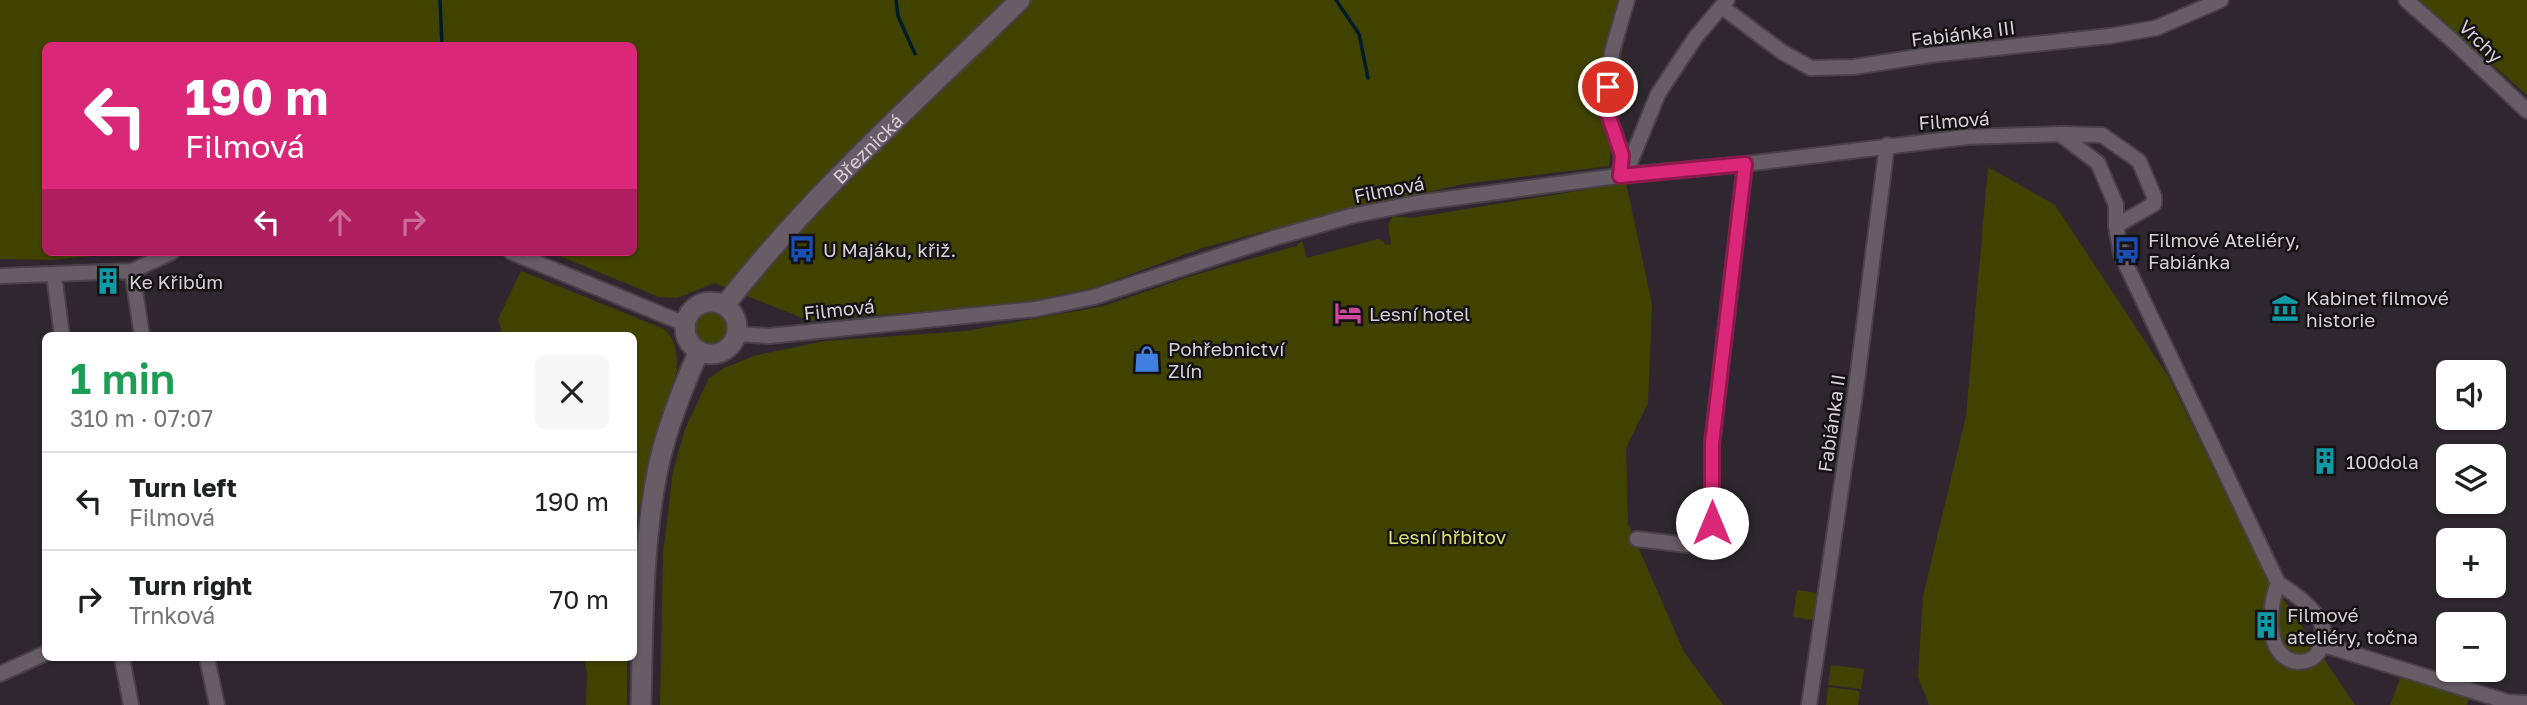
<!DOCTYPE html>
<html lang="en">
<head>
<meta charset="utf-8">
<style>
	:root { --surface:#fff; --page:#f6f6f6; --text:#202124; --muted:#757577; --line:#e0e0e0 }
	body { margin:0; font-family:"Golos Text",sans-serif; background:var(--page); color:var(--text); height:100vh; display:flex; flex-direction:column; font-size:26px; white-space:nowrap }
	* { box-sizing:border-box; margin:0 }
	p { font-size:23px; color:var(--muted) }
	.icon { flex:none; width:38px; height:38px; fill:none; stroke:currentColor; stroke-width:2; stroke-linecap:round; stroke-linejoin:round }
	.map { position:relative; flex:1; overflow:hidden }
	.drawer { position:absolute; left:42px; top:332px; width:595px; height:329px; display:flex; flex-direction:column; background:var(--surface); border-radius:10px; box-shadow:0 2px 5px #0004 }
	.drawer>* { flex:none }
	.banner { position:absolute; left:42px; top:42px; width:595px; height:214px; border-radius:10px; box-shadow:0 2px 5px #0004; background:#db2777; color:#fff; overflow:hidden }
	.fabs { position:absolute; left:2436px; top:360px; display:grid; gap:14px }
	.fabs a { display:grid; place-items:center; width:70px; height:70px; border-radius:10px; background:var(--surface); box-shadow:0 2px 5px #0004; font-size:35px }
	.pin { position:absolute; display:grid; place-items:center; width:60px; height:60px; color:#fff; margin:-30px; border:4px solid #fff; border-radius:50%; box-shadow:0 2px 7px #0007 }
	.me { position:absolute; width:77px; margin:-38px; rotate:0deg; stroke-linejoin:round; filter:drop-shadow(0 0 5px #0008) }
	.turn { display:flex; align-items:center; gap:24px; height:147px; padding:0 28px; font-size:32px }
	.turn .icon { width:91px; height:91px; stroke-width:2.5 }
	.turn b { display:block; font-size:49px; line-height:60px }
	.lanes { display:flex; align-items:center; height:66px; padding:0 28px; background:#0003; justify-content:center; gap:35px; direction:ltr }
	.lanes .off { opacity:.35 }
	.round { display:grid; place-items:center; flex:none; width:74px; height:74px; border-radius:10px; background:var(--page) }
	.summary { display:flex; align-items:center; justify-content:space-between; height:119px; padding:0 28px }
	h1 { font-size:42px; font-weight:600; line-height:52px; color:#1e9e55 }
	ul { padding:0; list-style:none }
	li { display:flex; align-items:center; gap:21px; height:98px; padding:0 28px; border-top:2px solid var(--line) }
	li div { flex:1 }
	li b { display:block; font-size:26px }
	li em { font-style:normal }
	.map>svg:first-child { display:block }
	.green { fill:#404300 }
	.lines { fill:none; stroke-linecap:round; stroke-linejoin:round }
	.stream { stroke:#021b29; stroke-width:3.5 }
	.minor-casing { stroke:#484248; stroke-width:18 }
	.secondary-casing { stroke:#484248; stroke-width:23 }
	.minor { stroke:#675d67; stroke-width:14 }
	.secondary { stroke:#675d67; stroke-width:19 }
	.route-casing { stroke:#8e194d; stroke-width:18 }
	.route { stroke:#db2777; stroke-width:12 }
	.labels { text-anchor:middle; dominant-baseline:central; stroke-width:5; stroke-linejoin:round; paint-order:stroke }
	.street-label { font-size:19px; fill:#d5d0d5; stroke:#151115 }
	.poi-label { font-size:19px; fill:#d5d0d5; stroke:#151115; text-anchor:start }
	.park-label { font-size:19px; fill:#dbe372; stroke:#151115 }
</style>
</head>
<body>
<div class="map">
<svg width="2527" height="705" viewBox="0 0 2527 705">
	<rect width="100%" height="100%" fill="#2f272f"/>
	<path class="green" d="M0,0H1628L1609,166L1463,184L1321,216L1202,248L1096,287L1022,303L810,321L714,283L677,298L659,297L550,252H634V46H46V252H130L52,260L0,259Z
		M2418,0H2527V95Z
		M1988,167L2055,205L2168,376L2261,566L2355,705H1929L1918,677L1923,596L1966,416Z
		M1626,183L1652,304L1648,403L1626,448L1628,524L1684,652L1723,705H660L663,554L673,471L685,429L709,378L724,368L757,355L825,341L966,331L1104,306L1191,276L1296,246L1302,241L1307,258L1378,239L1384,241L1385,245L1391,244L1388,225L1393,216L1412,218Z
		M521,271L664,329C677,340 677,355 677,371L639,509L634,537V336H503L498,319Z
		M693 328a18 18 0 1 1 36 0a18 18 0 1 1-36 0Z
		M1797,590L1817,593L1813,620L1793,617Z
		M584,658H627V705H586L587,672Z
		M2406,663L2474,683L2467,705H2390Z
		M1831,665L1864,669L1861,689L1828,685Z
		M1828,687L1860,691L1858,705H1826Z"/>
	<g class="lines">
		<path class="stream" d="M440,0L442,46
			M896,0L898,16L915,54
			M1336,0L1359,34L1368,78"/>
		<defs>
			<path id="minor" d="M2406,0L2453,41L2527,111
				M1722,7L1782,52L1811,68L1854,67L1930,55L2110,36L2156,28L2221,0
				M2060,134L2098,163L2116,205V226L2121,254L2278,583C2299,596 2341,626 2317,654C2313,659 2306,662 2298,662C2263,658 2269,605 2278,583
				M1621,174L1622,154L1608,114V87L1612,52L1627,0
				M1625,175L1658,94L1695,38L1727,0
				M511,252L685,324
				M132,271L142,336
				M54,275L62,336
				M0,276L132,271L172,252
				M738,334L769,336L1036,309L1094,297L1274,238L1351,216L1416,203L1625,175L1745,164L1967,137L2060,134L2102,135L2139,161L2154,196V204L2116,226
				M1637,539L1687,545L1706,538L1712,523V444L1745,164
				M2324,645L2508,702L2527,703
				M122,658L131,705
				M207,658L217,705
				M0,674L46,653
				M1809,705L1856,388L1887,145"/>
			<g id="secondary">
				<circle cx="711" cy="328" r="26"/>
				<path id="s1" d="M725,305C812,193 919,99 1020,0"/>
				<path d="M641,705C643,626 642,546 658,468C667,427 682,389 699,351"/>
			</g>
		</defs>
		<use href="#minor" class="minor-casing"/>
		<use href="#secondary" class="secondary-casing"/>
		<use href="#minor" class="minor"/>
		<use href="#secondary" class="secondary"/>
	</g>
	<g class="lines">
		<defs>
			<path id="route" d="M1608,87V114L1622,155L1620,176L1745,164L1712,444V523"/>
		</defs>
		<use href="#route" class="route-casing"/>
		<use href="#route" class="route"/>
	</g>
	<defs>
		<symbol id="bus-bare" viewBox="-9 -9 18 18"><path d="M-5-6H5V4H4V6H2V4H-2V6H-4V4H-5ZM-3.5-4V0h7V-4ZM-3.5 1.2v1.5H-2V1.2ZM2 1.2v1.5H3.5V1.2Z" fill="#1a4fb4" stroke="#151115" stroke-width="2.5" paint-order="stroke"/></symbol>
		<symbol id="building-bare" viewBox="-9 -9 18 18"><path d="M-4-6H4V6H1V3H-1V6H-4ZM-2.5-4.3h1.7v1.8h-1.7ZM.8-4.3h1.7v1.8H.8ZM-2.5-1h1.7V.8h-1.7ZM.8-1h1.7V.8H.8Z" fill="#0f9aa8" stroke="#151115" stroke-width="2.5" paint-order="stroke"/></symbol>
		<symbol id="museum-bare" viewBox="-9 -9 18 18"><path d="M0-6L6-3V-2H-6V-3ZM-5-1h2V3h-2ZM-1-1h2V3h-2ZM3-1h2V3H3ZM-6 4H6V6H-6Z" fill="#0f9aa8" stroke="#151115" stroke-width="2.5" paint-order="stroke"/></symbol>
		<symbol id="hotel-bare" viewBox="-9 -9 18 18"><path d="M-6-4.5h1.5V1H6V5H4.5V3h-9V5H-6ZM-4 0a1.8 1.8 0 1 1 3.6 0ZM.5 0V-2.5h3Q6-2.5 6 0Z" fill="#d1479c" stroke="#151115" stroke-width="2.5" paint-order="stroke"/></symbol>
		<symbol id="shop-bare" viewBox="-9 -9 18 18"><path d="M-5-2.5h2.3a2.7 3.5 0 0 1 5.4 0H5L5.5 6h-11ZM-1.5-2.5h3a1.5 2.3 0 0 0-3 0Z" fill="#3f7fe0" stroke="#151115" stroke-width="2.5" paint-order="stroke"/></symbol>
	</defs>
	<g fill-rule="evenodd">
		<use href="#bus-bare" x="783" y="230" width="38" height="38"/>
		<use href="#bus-bare" x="2108" y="231" width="38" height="38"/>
		<use href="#building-bare" x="89" y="262" width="38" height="38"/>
		<use href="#museum-bare" x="2266" y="289" width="38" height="38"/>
		<use href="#hotel-bare" x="1329" y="294" width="38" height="38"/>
		<use href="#shop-bare" x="1128" y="340" width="38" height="38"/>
		<use href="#building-bare" x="2306" y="442" width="38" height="38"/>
		<use href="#building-bare" x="2247" y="606" width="38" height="38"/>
	</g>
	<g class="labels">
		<g class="street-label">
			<text transform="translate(1963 33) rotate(-7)">Fabiánka III</text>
			<text transform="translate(2481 41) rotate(44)">Vrchy</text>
			<text transform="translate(1954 120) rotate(-4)">Filmová</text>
			<text stroke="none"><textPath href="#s1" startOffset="212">Březnická</textPath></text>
			<text transform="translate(1389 189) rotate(-11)">Filmová</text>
			<text transform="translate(839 309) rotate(-6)">Filmová</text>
			<text transform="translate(1831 423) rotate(-82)">Fabiánka II</text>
		</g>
		<g class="poi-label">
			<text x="2148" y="239">Filmové Ateliéry,<tspan x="2148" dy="22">Fabiánka</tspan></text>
			<text x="823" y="249">U Majáku, křiž.</text>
			<text x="129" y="281">Ke Křibům</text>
			<text x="2306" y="297">Kabinet filmové<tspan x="2306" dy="22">historie</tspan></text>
			<text x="1369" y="313">Lesní hotel</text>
			<text x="1168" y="348">Pohřebnictví<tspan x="1168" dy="22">Zlín</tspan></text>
			<text x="2346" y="461">100dola</text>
			<text x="2287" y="614">Filmové<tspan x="2287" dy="22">ateliéry, točna</tspan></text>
		</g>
		<g class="park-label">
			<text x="1447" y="536">Lesní hřbitov</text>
		</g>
	</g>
</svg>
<div class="fabs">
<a><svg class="icon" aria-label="sound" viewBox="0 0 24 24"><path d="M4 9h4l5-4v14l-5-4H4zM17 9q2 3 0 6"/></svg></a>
<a><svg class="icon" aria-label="layers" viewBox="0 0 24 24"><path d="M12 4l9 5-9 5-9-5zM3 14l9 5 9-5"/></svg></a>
<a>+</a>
<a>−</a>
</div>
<div class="pin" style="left:1608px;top:87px;background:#d93025"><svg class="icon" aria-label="arrive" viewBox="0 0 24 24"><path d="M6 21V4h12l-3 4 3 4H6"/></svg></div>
<svg class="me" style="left:1712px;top:523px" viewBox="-20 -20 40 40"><circle r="19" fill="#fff"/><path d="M0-13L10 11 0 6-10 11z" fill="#db2777"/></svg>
<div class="banner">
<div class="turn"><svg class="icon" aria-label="left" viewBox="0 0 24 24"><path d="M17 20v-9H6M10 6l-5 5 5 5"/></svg><div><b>190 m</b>Filmová</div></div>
<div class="lanes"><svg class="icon" aria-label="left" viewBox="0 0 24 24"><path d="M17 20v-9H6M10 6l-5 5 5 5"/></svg><svg class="icon off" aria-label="ahead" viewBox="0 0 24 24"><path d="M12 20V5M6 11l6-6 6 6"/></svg><svg class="icon off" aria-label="right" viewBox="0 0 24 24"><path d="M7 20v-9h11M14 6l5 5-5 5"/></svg></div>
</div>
<section class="drawer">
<div class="summary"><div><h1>1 min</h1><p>310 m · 07:07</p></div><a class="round"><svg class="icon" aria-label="close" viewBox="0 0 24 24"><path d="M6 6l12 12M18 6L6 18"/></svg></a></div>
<ul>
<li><svg class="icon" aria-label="left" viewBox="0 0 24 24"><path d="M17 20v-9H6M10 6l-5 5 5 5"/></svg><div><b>Turn left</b><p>Filmová</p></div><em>190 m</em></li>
<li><svg class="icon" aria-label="right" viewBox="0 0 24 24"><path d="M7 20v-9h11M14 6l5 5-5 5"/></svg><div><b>Turn right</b><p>Trnková</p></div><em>70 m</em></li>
</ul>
</section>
</div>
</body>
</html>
